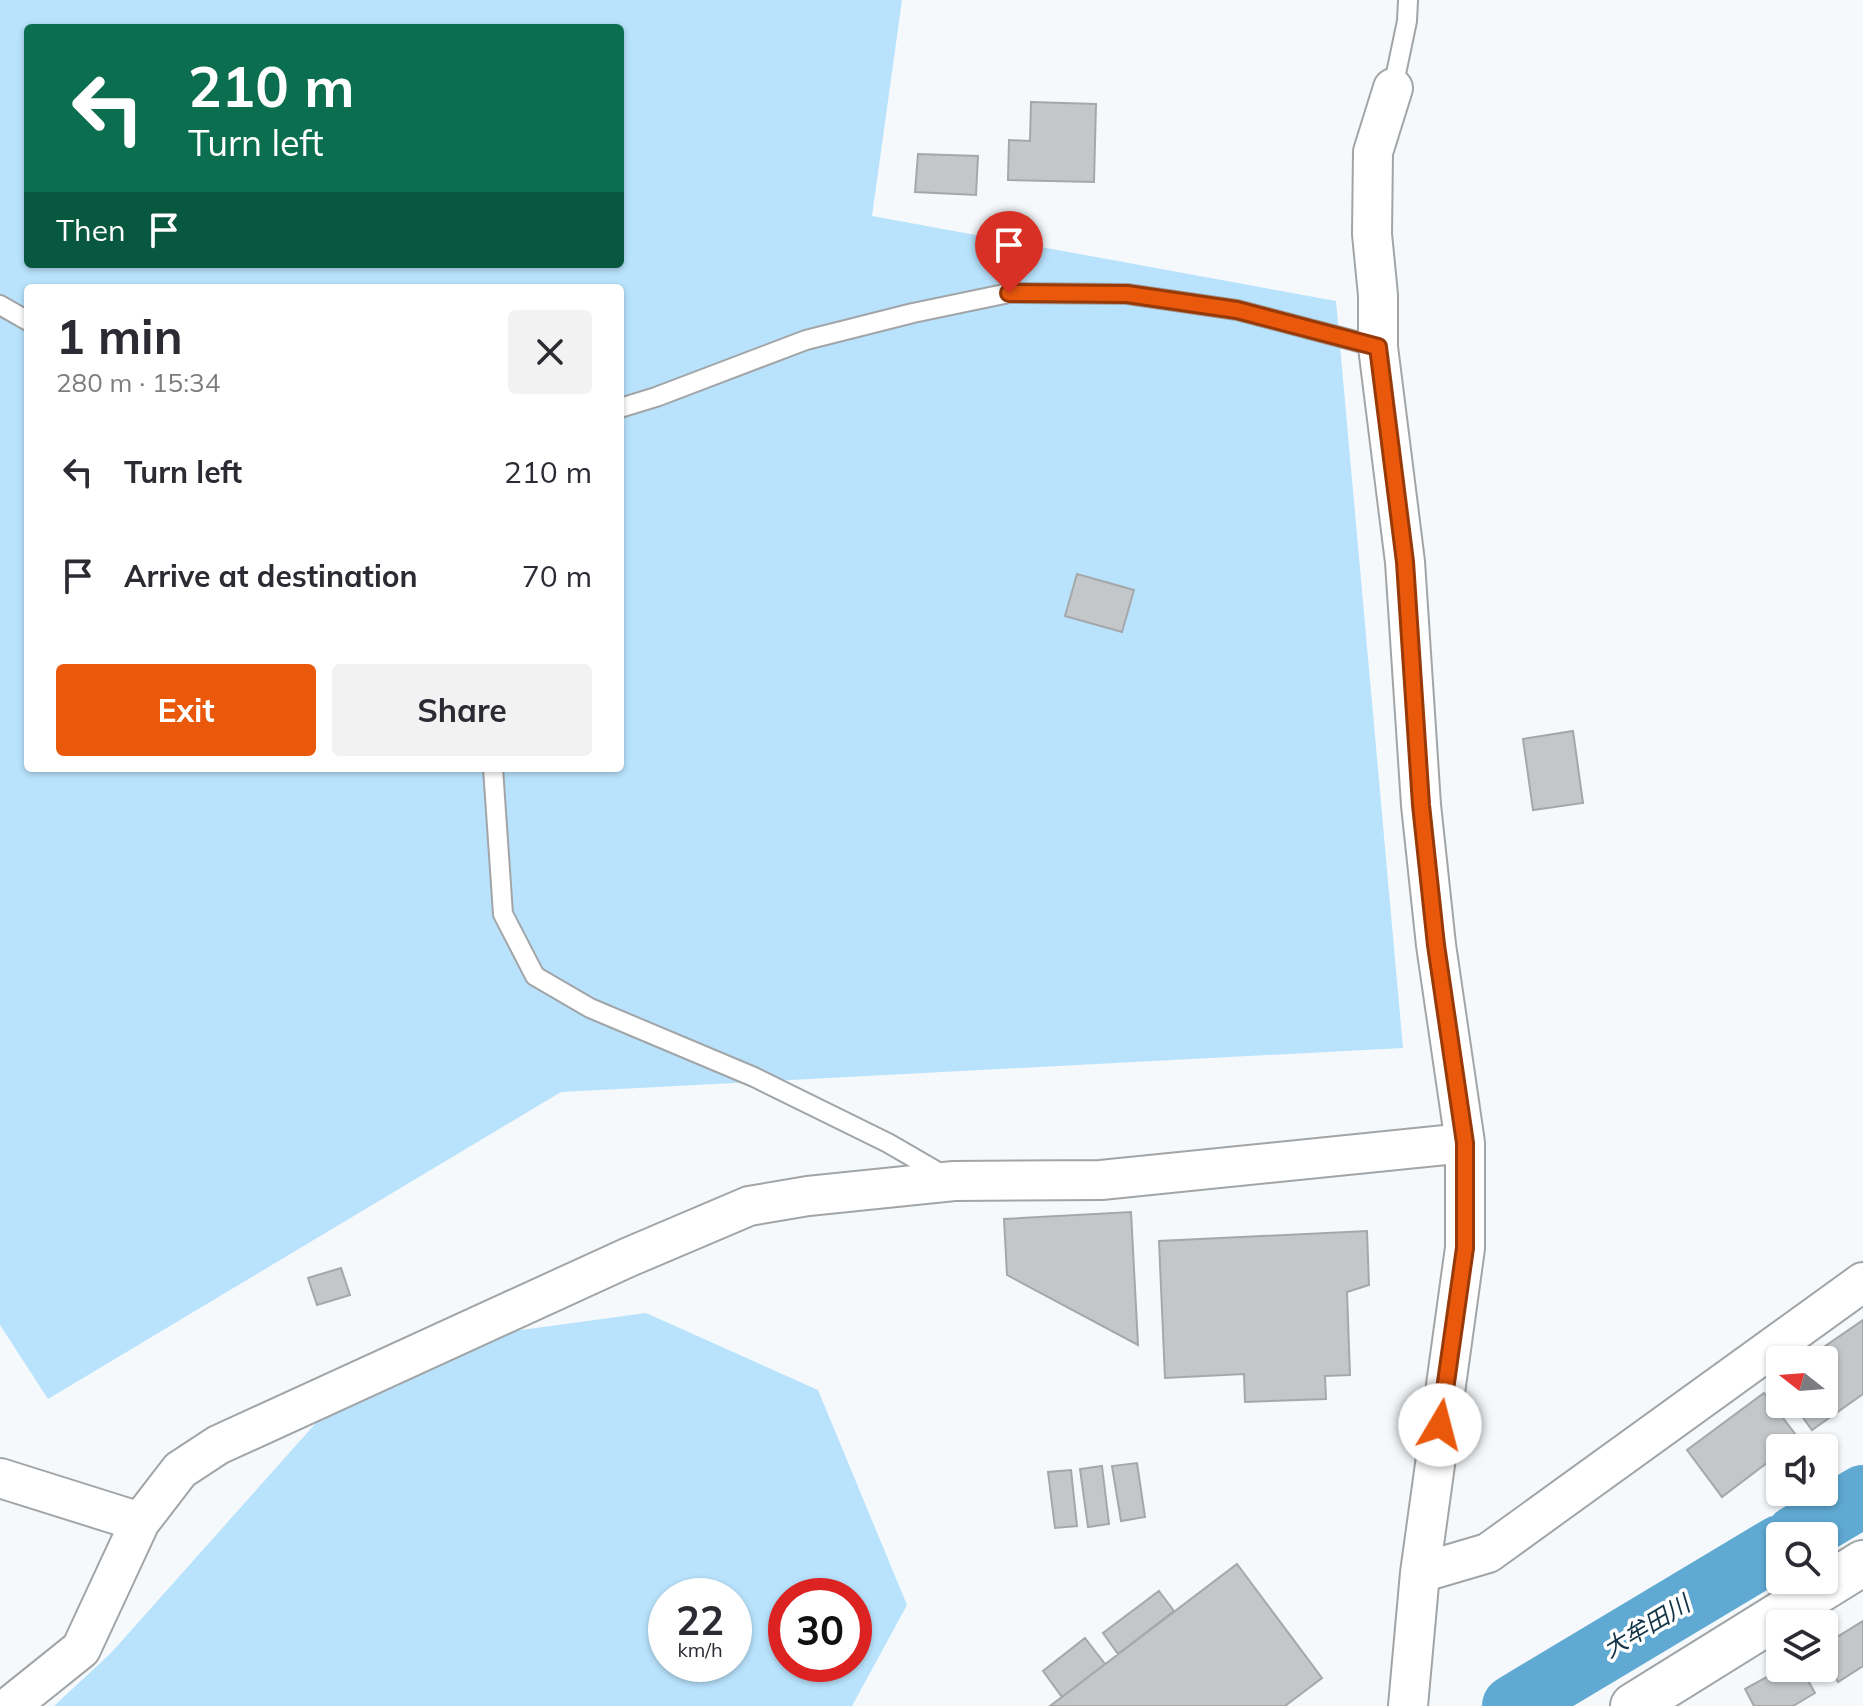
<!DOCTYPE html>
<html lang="en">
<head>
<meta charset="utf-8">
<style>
	:root { --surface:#fff; --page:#f2f2f3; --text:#2b2b33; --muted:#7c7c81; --accent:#ea580c }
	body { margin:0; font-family:Mulish,"Noto Sans JP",sans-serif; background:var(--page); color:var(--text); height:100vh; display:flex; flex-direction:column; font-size:30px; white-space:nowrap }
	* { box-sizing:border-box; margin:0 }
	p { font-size:26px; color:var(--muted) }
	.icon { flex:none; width:44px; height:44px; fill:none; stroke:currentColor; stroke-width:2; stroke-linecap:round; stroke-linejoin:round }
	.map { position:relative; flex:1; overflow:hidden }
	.drawer { position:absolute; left:24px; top:284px; width:600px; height:488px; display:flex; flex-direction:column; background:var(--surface); border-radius:8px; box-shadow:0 2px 6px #0004 }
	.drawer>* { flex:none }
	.top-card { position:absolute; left:24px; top:24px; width:600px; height:244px; border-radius:8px; box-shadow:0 2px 6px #0004; background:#0b6e4f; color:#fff; overflow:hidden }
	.needle { width:52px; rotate:287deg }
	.controls { position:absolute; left:1766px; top:1346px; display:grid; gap:16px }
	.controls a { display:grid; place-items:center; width:72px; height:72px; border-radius:8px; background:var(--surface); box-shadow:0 2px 6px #0004; font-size:40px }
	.speed { position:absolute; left:648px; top:1578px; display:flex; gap:16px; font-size:40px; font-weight:700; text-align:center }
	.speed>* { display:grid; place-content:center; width:104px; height:104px; border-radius:50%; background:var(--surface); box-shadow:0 2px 6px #0004; line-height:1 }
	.speed small { font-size:20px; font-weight:400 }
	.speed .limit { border:12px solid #d22; background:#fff; color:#111 }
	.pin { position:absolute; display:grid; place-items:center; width:68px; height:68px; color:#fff; margin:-82px -34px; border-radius:50% 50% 50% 0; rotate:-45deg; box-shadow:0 0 8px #0007 }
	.pin .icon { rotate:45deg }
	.me { position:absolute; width:88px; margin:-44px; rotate:8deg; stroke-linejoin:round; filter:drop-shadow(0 0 6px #0008) }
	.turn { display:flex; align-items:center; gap:28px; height:168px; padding:0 32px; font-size:36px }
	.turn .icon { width:104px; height:104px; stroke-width:2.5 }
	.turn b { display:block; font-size:56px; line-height:68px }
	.then { display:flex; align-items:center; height:76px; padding:0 32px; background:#0003; gap:16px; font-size:30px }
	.round { display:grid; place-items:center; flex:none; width:84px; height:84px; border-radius:8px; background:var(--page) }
	.headline { display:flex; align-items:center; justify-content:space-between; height:136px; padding:0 32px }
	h1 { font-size:48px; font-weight:700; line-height:60px }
	.primary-button { display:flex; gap:16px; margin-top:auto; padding:16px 32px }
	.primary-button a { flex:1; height:92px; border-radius:8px; background:var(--accent); color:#fff; font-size:32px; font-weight:700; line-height:92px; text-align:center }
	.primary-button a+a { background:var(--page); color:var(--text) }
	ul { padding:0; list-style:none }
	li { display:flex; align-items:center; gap:24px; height:104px; padding:0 32px }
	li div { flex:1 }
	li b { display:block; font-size:30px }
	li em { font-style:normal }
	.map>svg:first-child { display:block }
	.green { fill:#b9e3fd; fill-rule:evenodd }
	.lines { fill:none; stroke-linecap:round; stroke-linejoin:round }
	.river { stroke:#5fa9d3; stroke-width:62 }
	.building { fill:#c4c7c9; stroke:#a4a8aa; stroke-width:2 }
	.service-casing { stroke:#a2a5a7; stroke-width:22 }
	.minor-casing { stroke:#a2a5a7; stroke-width:42 }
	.primary-casing { stroke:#a2a5a7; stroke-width:48 }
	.service { stroke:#fff; stroke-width:18 }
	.minor { stroke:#fff; stroke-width:38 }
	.primary { stroke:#fff; stroke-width:44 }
	.route-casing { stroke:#983908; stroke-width:20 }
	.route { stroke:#ea580c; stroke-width:14 }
	.labels { text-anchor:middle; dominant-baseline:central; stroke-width:7; stroke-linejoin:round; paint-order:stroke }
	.water-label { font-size:24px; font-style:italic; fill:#133446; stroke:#fff }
</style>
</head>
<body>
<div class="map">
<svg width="1863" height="1706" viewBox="0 0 1863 1706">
	<rect width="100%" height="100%" fill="#f5f9fb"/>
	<path class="green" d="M0,0H902L872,216L1336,301L1403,1048L561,1092L48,1399L0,1325ZM28,28H620V264H28ZM28,288H620V768H28Z
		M646,1313L818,1390L907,1605L852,1706H54L111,1653L323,1415L462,1338ZM666,1596H734V1664H666ZM786,1596H854V1664H786Z"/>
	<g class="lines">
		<path class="river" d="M1796,1536L1863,1496
			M1513,1706L1780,1546"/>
	</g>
	<path class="building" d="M1031,102L1096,104L1094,182L1008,180L1009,140L1030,141Z
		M918,154L978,156L976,195L915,192Z
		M1077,574L1134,590L1122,632L1065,616Z
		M1573,731L1583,803L1533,810L1523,739Z
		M1131,1212L1138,1345L1007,1275L1004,1219Z
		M1367,1231L1369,1285L1347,1292L1350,1375L1325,1376L1326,1399L1245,1402L1244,1374L1165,1378L1159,1241Z
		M341,1268L350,1295L317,1305L308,1278Z
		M1863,1320V1394L1812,1430L1793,1404H1824V1360H1805Z
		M1764,1393L1799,1439L1787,1448H1780V1453L1722,1497L1687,1450Z
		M1137,1463L1145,1517L1121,1521L1112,1466Z
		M1102,1466L1109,1524L1088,1527L1080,1469Z
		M1071,1470L1077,1526L1055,1528L1048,1472Z
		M1237,1564L1322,1678L1285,1706H1050Z
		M1159,1591L1174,1611L1118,1654L1103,1633Z
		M1863,1621V1666L1838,1682L1824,1660V1645Z
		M1085,1638L1105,1664L1062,1697L1043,1671Z
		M1783,1668H1801L1815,1693L1793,1706H1754L1745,1689Z"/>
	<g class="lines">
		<defs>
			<path id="service" d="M1393,88L1407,21L1408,0
				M0,305L28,321
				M620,408L656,397L806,340L913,313L1009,293L1127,294L1237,310L1378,347
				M493,768L503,914L535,976L590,1008L754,1077L888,1143L945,1176"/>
			<path id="minor" d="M1393,88L1373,152L1372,234L1378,295V347L1405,562L1421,805L1436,945L1465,1143V1248L1420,1573L1408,1706
				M0,1478L140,1522
				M1420,1573L1488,1553L1863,1282
				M10,1706L81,1649L140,1522L180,1470L218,1445L629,1257L749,1206L808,1196L954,1181L1101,1180L1465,1143"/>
			<path id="primary" d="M1633,1706L1863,1563"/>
		</defs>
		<use href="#service" class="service-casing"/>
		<use href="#minor" class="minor-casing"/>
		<use href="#primary" class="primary-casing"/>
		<use href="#service" class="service"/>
		<use href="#minor" class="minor"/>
		<use href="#primary" class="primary"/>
	</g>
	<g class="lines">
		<defs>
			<path id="route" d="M1009,293L1127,294L1237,310L1378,347L1405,562L1421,805L1436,945L1465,1143V1248L1440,1425"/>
		</defs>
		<use href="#route" class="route-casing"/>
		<use href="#route" class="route"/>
	</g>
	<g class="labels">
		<g class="water-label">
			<text transform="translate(1646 1626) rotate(-31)">大牟田川</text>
		</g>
	</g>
</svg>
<div class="controls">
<a><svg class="needle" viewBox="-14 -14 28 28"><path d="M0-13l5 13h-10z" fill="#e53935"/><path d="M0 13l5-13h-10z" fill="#7c7c81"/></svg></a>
<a><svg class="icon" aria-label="sound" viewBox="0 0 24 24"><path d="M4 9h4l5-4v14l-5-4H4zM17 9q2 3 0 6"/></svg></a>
<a><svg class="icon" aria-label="search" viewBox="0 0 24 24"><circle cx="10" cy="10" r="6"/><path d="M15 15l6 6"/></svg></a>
<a><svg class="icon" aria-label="layers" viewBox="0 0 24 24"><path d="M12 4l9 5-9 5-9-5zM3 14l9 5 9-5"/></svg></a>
</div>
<div class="speed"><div>22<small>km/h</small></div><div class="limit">30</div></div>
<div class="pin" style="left:1009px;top:293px;background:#d93025"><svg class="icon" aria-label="arrive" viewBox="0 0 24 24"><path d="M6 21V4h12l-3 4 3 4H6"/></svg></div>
<svg class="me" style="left:1440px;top:1425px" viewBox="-20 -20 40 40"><circle r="19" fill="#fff"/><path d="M0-13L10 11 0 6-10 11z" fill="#ea580c"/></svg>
<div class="top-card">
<div class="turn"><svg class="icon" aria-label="left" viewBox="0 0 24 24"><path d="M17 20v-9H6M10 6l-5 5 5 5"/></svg><div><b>210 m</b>Turn left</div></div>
<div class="then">Then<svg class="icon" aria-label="arrive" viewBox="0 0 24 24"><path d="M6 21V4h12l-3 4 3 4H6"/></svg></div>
</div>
<section class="drawer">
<div class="headline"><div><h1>1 min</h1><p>280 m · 15:34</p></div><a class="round"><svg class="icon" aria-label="close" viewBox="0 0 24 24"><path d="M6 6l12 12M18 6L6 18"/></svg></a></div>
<ul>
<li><svg class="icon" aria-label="left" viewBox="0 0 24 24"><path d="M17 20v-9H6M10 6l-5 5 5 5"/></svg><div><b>Turn left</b></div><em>210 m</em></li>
<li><svg class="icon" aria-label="arrive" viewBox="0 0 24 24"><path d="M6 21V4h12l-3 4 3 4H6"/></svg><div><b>Arrive at destination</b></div><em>70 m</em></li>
</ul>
<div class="primary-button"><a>Exit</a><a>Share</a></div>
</section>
</div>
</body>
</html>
